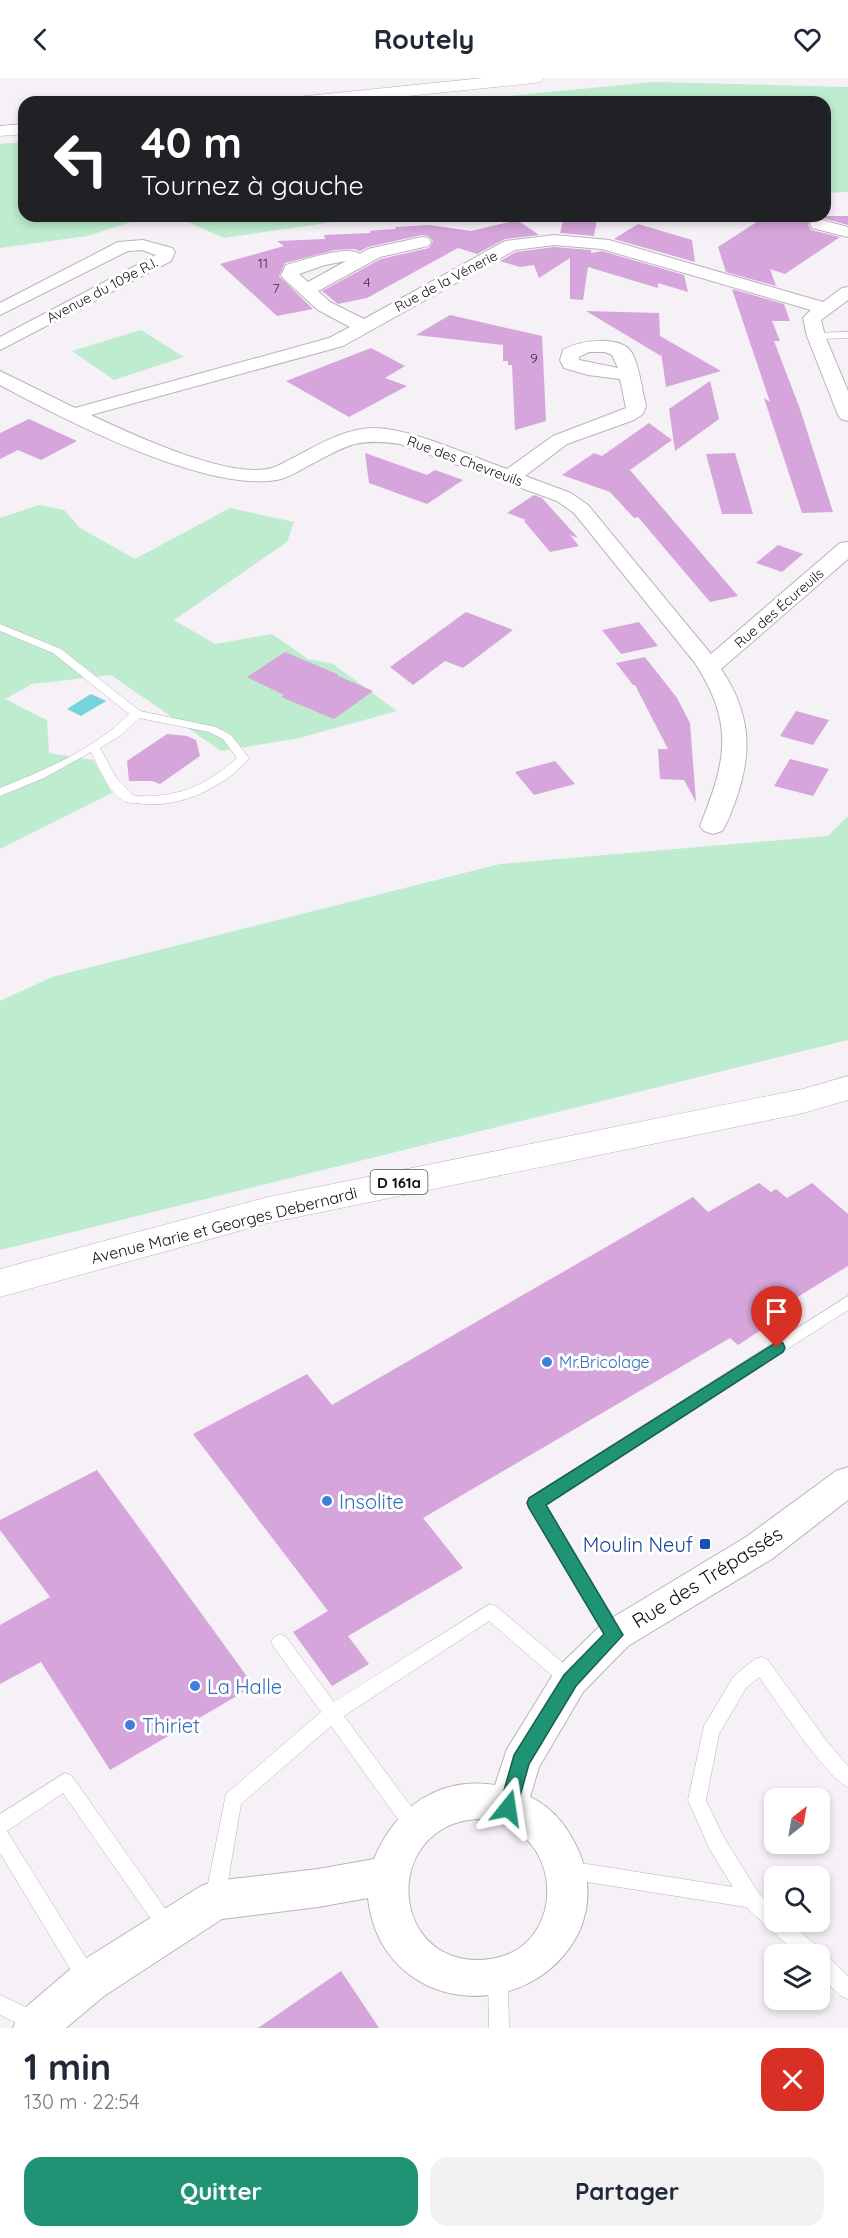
<!DOCTYPE html>
<html lang="fr">
<head>
<meta charset="utf-8">
<style>
	:root { --surface:#fff; --page:#f2f2f3; --text:#1f2937; --muted:#747a83; --accent:#209375 }
	body { margin:0; font-family:Quicksand,sans-serif; background:var(--page); color:var(--text); height:100vh; display:flex; flex-direction:column; font-size:22px; white-space:nowrap }
	* { box-sizing:border-box; margin:0 }
	p { font-size:20px; color:var(--muted) }
	.icon { flex:none; width:33px; height:33px; fill:none; stroke:currentColor; stroke-width:2; stroke-linecap:round; stroke-linejoin:round }
	.map { position:relative; height:1950px; overflow:hidden }
	.drawer { display:flex; flex-direction:column; background:var(--surface); flex:1 }
	.drawer>* { flex:none }
	.banner { position:absolute; left:18px; top:18px; width:813px; height:126px; border-radius:18px; box-shadow:0 3px 9px #0003; background:#202124; color:#fff; overflow:hidden }
	.needle { width:39px; rotate:31deg }
	.fabs { position:absolute; left:764px; top:1710px; display:grid; gap:12px }
	.fabs a { display:grid; place-items:center; width:66px; height:66px; border-radius:12px; background:var(--surface); box-shadow:0 3px 9px #0003; font-size:30px }
	.pin { position:absolute; display:grid; place-items:center; width:51px; height:51px; color:#fff; margin:-62px -26px; border-radius:50% 50% 50% 0; rotate:-45deg; box-shadow:0 0 6px #0007 }
	.pin .icon { rotate:45deg }
	.me { position:absolute; width:66px; margin:-33px; rotate:15deg; stroke-linejoin:round; filter:drop-shadow(0 0 4px #0008) }
	.turn { display:flex; align-items:center; gap:21px; height:126px; padding:0 24px; font-size:27px }
	.turn .icon { width:78px; height:78px; stroke-width:2.5 }
	.turn b { display:block; font-size:42px; line-height:51px }
	.round { display:grid; place-items:center; flex:none; width:63px; height:63px; border-radius:18px; background:var(--page) }
	.overview { display:flex; align-items:center; justify-content:space-between; height:102px; padding:0 24px }
	h1 { font-size:36px; font-weight:800; line-height:45px }
	.button { display:flex; gap:12px; margin-top:auto; padding:12px 24px }
	.button a { flex:1; height:69px; border-radius:18px; background:var(--accent); color:#fff; font-size:24px; font-weight:800; line-height:69px; text-align:center }
	.button a+a { background:var(--page); color:var(--text) }
	header { display:flex; justify-content:space-between; align-items:center; height:78px; padding:0 24px; background:var(--surface); font-size:27px; font-weight:800 }
	.map>svg:first-child { display:block }
	.green { fill:#bdecce }
	.water { fill:#74d4d9 }
	.building { fill:#d5a5db }
	.lines { fill:none; stroke-linecap:round; stroke-linejoin:round }
	.lane-casing { stroke:#bab3ba; stroke-width:1 }
	.street-casing { stroke:#bab3ba; stroke-width:2 }
	.primary-casing { stroke:#bab3ba; stroke-width:1 }
	.lane { fill:#fff; fill-rule:evenodd }
	.street { fill:#fff; fill-rule:evenodd }
	.primary { fill:#fff; fill-rule:evenodd }
	.route { fill:#209375; stroke:#15604c; stroke-width:1.5 }
	.shop-dot { fill:#3f7fe0; stroke:#fff; stroke-width:2 }
	.transit-dot { fill:#1a4fb4; stroke:#fff; stroke-width:2 }
	.labels { text-anchor:middle; dominant-baseline:central; stroke-width:6; stroke-linejoin:round; paint-order:stroke }
	.number-label { font-size:14px; fill:#403342 }
	.far-street-label { font-size:14px; fill:#0f0d0f; stroke:#fff }
	.shield { fill:#fff; stroke:#575657; stroke-width:1.5 }
	.shield-label { font-size:15px; font-weight:bold; fill:#0f0d0f }
	.street-label { font-size:16px; fill:#0f0d0f; stroke:#fff }
	.shop-label { font-size:16px; fill:#366cbe; stroke:#fff; text-anchor:start }
	.near-shop-label { font-size:20px; fill:#366cbe; stroke:#fff; text-anchor:start }
	.near-transit-label { font-size:20px; fill:#164399; stroke:#fff; text-anchor:end }
	.near-street-label { font-size:20px; fill:#0f0d0f; stroke:#fff }
</style>
</head>
<body>
<header><svg class="icon" aria-label="back" viewBox="0 0 24 24"><path d="M15 5l-7 7 7 7"/></svg>Routely<svg class="icon" aria-label="heart" viewBox="0 0 24 24"><path d="M12 20l-8-8c-3-5 5-10 8-4 3-6 11-1 8 4z"/></svg></header>
<div class="map">
<svg width="848" height="1950" viewBox="0 0 848 1950">
	<rect width="100%" height="100%" fill="#f6f0f7"/>
	<path class="green" d="M653,4L848,9V114L825,115V24H446Z
		M24,64V138H150L87,158L0,170V66Z
		M174,138H374L224,160Z
		M141,252L184,279L114,302L72,273Z
		M39,427L64,432L80,450L135,481L230,430L294,444L287,464L174,542L215,566L272,556L308,581L333,586L397,633L299,660L221,673L111,597L32,606L5,621L47,642L49,675L93,682L112,715L0,771V440Z
		M848,738V962L0,1172V923L52,899L500,786L828,758Z"/>
	<path class="water" d="M91,616L106,623L81,638L67,631Z"/>
	<path class="building" d="M766,138H848V147L819,139L810,141L808,147L811,152L840,159L785,196L770,191L776,208L726,194L718,169Z
		M564,139L597,141L594,158L560,155Z
		M517,142L539,157L505,161L477,176L458,170L367,220L338,226L322,213L381,181L429,170L433,163L428,158L422,157L368,169L360,173L354,171L335,172L285,185L279,198L313,231L277,238L220,186L284,168L277,163L325,161L324,157L370,155V153L378,152L396,151L395,149L430,147L471,153Z
		M638,146L692,162L695,184L614,161Z
		M554,169L591,172V175L602,173L684,197L688,214L658,205V210L588,189L583,222L570,221V180L539,200L534,187L520,189L500,183L516,174Z
		M732,211L784,226L790,243H772L780,263H774L800,331L833,434L802,435L764,320L770,324Z
		M586,233L659,235L660,258L721,293L666,309L661,274V278Z
		M450,237L542,258L546,343L515,352L512,287H508V283H503V267L416,257Z
		M371,270L405,288L385,300L407,308L349,339L286,303Z
		M710,303L719,341L675,373L669,331Z
		M29,341L55,353L77,363L41,382L18,372L0,381V355Z
		M649,345L672,362L630,392L738,518L710,524L638,439L634,440L610,414L562,397L594,375L602,378Z
		M365,375L427,397L435,392L463,402L427,426L369,405Z
		M735,375L753,436H722L706,376Z
		M534,417L542,420L578,460L570,457L579,468L550,474L524,443L526,442L507,435Z
		M778,467L803,476L782,494L756,485Z
		M466,534L513,552L463,590L445,583L413,607L390,589Z
		M639,544L658,568L621,576L602,552Z
		M285,574L337,596L338,598L373,613L334,641L281,619L284,617L247,599Z
		M645,579L677,620L690,645L696,724L684,702L660,701L658,671H668L635,607H633L616,585Z
		M796,633L829,642L813,667L780,658Z
		M167,656L187,658L196,662L200,678L160,706L152,703H129L127,683Z
		M790,681L829,691L813,718L774,708Z
		M555,683L575,706L534,717L515,694Z
		M759,1105L771,1114L776,1111L787,1120L812,1105L848,1136V1188L760,1242L767,1248L738,1267L730,1260L423,1440L463,1490L348,1558L369,1586L332,1608L293,1554L328,1533L193,1356L307,1296L332,1327L693,1119L708,1134Z
		M97,1392L254,1608L110,1692L41,1584L0,1606V1547L50,1519L0,1452V1442Z
		M341,1893L379,1950H258Z"/>
	<g class="lines">
		<defs>
			<path id="lane" d="M848,254V260L816,261L812,258L816,255Z
				M0,546L61,571L140,633L216,649L231,657L249,680C225,709 182,729 145,726C139,725 132,726 126,724C109,716 99,690 91,674L44,700L0,718V710C45,692 95,671 129,636L53,575L0,553ZM139,640L209,654L223,661L237,680C205,709 177,720 134,718L117,701L100,670L120,658Z
				M848,1218V1232L545,1427L624,1557L621,1562L615,1565L609,1562L529,1430L527,1425L529,1420Z
				M490,1526L496,1528L576,1596L579,1602L576,1608L570,1610L564,1608L489,1543L344,1638L421,1742L423,1748L421,1754L414,1757L407,1754L331,1648L241,1726L225,1821L222,1828L215,1830L208,1828L205,1821L226,1716L321,1634L274,1569L271,1564L274,1559L280,1556L286,1559L334,1624Z
				M761,1579L767,1581L828,1665L848,1688V1709C828,1702 775,1621 759,1599L746,1610L719,1656L706,1722L723,1758L758,1814L774,1830V1844H789L818,1869L820,1875L826,1877L848,1898V1921L841,1918L819,1897V1876H797L746,1829L568,1801L561,1798L559,1792L561,1786L568,1783L733,1809L709,1770L688,1722L704,1648L734,1598L755,1581Z
				M65,1695L71,1697L179,1850L176,1857L169,1859L162,1857L63,1715L7,1753L94,1893L97,1900L94,1907L87,1910L80,1907L0,1775V1736Z
				M498,1890L505,1893L508,1900L509,1950H489L488,1900L491,1893Z
				M0,1917L41,1936L44,1943L41,1950H27L0,1937Z"/>
			<path id="street" d="M818,141L848,149V159L812,150L810,146L812,142Z
				M554,157L609,162L823,224L842,210L848,209V222L821,242L825,258L848,313V343L841,341L838,337L807,258L803,240L811,232L602,171L554,167L515,172L343,268L91,337C131,356 229,402 272,390C279,388 286,383 293,380C318,367 343,351 373,350C411,350 470,378 507,391L553,358L626,330L620,301L588,297L564,290L560,282L563,272C579,262 624,256 633,277C640,292 642,312 646,328L643,336L634,342L567,366L525,398L571,415L588,427L711,576L840,465L848,464V481L721,591C751,635 753,675 735,724C731,734 728,744 722,753L713,756L704,753L700,748C726,683 735,647 695,585L574,435L557,423L400,366C354,359 345,369 306,389C297,394 287,400 277,402C204,414 65,342 0,307V293L75,330L329,260L350,249L318,232L284,201L281,197L286,187C301,183 348,166 360,176L368,171L422,159L428,160L431,164L428,168L380,179L318,213L330,224L364,241L505,163ZM346,183L308,204L299,196L325,187ZM589,274H605L612,277L618,290L579,282V279Z
				M143,162L172,170L175,174L171,183L0,272V259L156,177L142,172L128,173L0,237V225L118,164Z
				M848,1389V1422L772,1481L628,1568L583,1614L539,1689L530,1719C555,1731 569,1751 580,1776C590,1801 590,1827 580,1852C533,1950 381,1938 368,1820L318,1829L222,1841L104,1918L66,1950H13L19,1935L74,1888L201,1808L215,1803L318,1791L374,1781C395,1730 438,1698 495,1707L507,1671L557,1590L602,1546L746,1459L836,1393ZM478,1741C570,1746 570,1880 480,1882C387,1884 383,1746 478,1741Z"/>
			<path id="primary" d="M483,0H543L540,4L534,5L349,24H288L291,20L297,19Z
				M24,46V56L0,58V48Z
				M848,998V1022L803,1035L268,1145L0,1219V1191L268,1119L803,1011Z"/>
		</defs>
		<use href="#lane" class="lane-casing"/>
		<use href="#street" class="street-casing"/>
		<use href="#primary" class="primary-casing"/>
		<use href="#lane" class="lane"/>
		<use href="#street" class="street"/>
		<use href="#primary" class="primary"/>
	</g>
	<path class="route" d="M777,1264L783,1265L785,1270L783,1274L546,1427L623,1557L576,1608L529,1686L515,1736L508,1738L501,1736L499,1730L514,1677L564,1597L604,1556L529,1430L527,1425L529,1420Z"/>
	<g class="shop-dot">
		<circle cx="547" cy="1284" r="6"/>
		<circle cx="327" cy="1423" r="6"/>
		<circle cx="195" cy="1608" r="6"/>
		<circle cx="130" cy="1647" r="6"/>
	</g>
	<rect class="transit-dot" x="699" y="1460" width="12" height="12" rx="3"/>
	<g class="labels">
		<g class="number-label">
			<text x="263" y="185">11</text>
			<text x="367" y="204">4</text>
			<text x="276" y="210">7</text>
			<text x="534" y="280">9</text>
		</g>
		<g class="far-street-label">
			<text transform="translate(446 203) rotate(-28)">Rue de la Vénerie</text>
			<text transform="translate(102 212) rotate(-28)">Avenue du 109e R.I.</text>
			<text transform="translate(465 383) rotate(20)">Rue des Chevreuils</text>
			<text transform="translate(779 530) rotate(-41)">Rue des Écureuils</text>
		</g>
		<rect class="shield" x="370.5" y="1092" width="57" height="24" rx="4.5"/>
		<g class="shield-label">
			<text x="399" y="1104">D 161a</text>
		</g>
		<g class="street-label">
			<text transform="translate(224 1147) rotate(-14)">Avenue Marie et Georges Debernardi</text>
		</g>
		<g class="shop-label">
			<text x="559" y="1284">Mr.Bricolage</text>
		</g>
		<g class="near-shop-label">
			<text x="339" y="1423">Insolite</text>
			<text x="207" y="1608">La Halle</text>
			<text x="142" y="1647">Thiriet</text>
		</g>
		<g class="near-transit-label">
			<text x="693" y="1466">Moulin Neuf</text>
		</g>
		<g class="near-street-label">
			<text transform="translate(707 1499) rotate(-32)">Rue des Trépassés</text>
		</g>
	</g>
</svg>
<div class="fabs">
<a><svg class="needle" viewBox="-14 -14 28 28"><path d="M0-13l5 13h-10z" fill="#e53935"/><path d="M0 13l5-13h-10z" fill="#747a83"/></svg></a>
<a><svg class="icon" aria-label="search" viewBox="0 0 24 24"><circle cx="10" cy="10" r="6"/><path d="M15 15l6 6"/></svg></a>
<a><svg class="icon" aria-label="layers" viewBox="0 0 24 24"><path d="M12 4l9 5-9 5-9-5zM3 14l9 5 9-5"/></svg></a>
</div>
<div class="pin" style="left:777px;top:1270px;background:#d93025"><svg class="icon" aria-label="arrive" viewBox="0 0 24 24"><path d="M6 21V4h12l-3 4 3 4H6"/></svg></div>
<svg class="me" style="left:508px;top:1730px" viewBox="-20 -20 40 40"><path d="M0-17L14 15 0 8-14 15z" fill="#209375" stroke="#fff" stroke-width="4"/></svg>
<div class="banner">
<div class="turn"><svg class="icon" aria-label="left" viewBox="0 0 24 24"><path d="M17 20v-9H6M10 6l-5 5 5 5"/></svg><div><b>40 m</b>Tournez à gauche</div></div>
</div>
</div>
<section class="drawer">
<div class="overview"><div><h1>1 min</h1><p>130 m · 22:54</p></div><a class="round" style="background:#d93025;color:#fff"><svg class="icon" aria-label="close" viewBox="0 0 24 24"><path d="M6 6l12 12M18 6L6 18"/></svg></a></div>
<div class="button"><a>Quitter</a><a>Partager</a></div>
</section>
</body>
</html>
